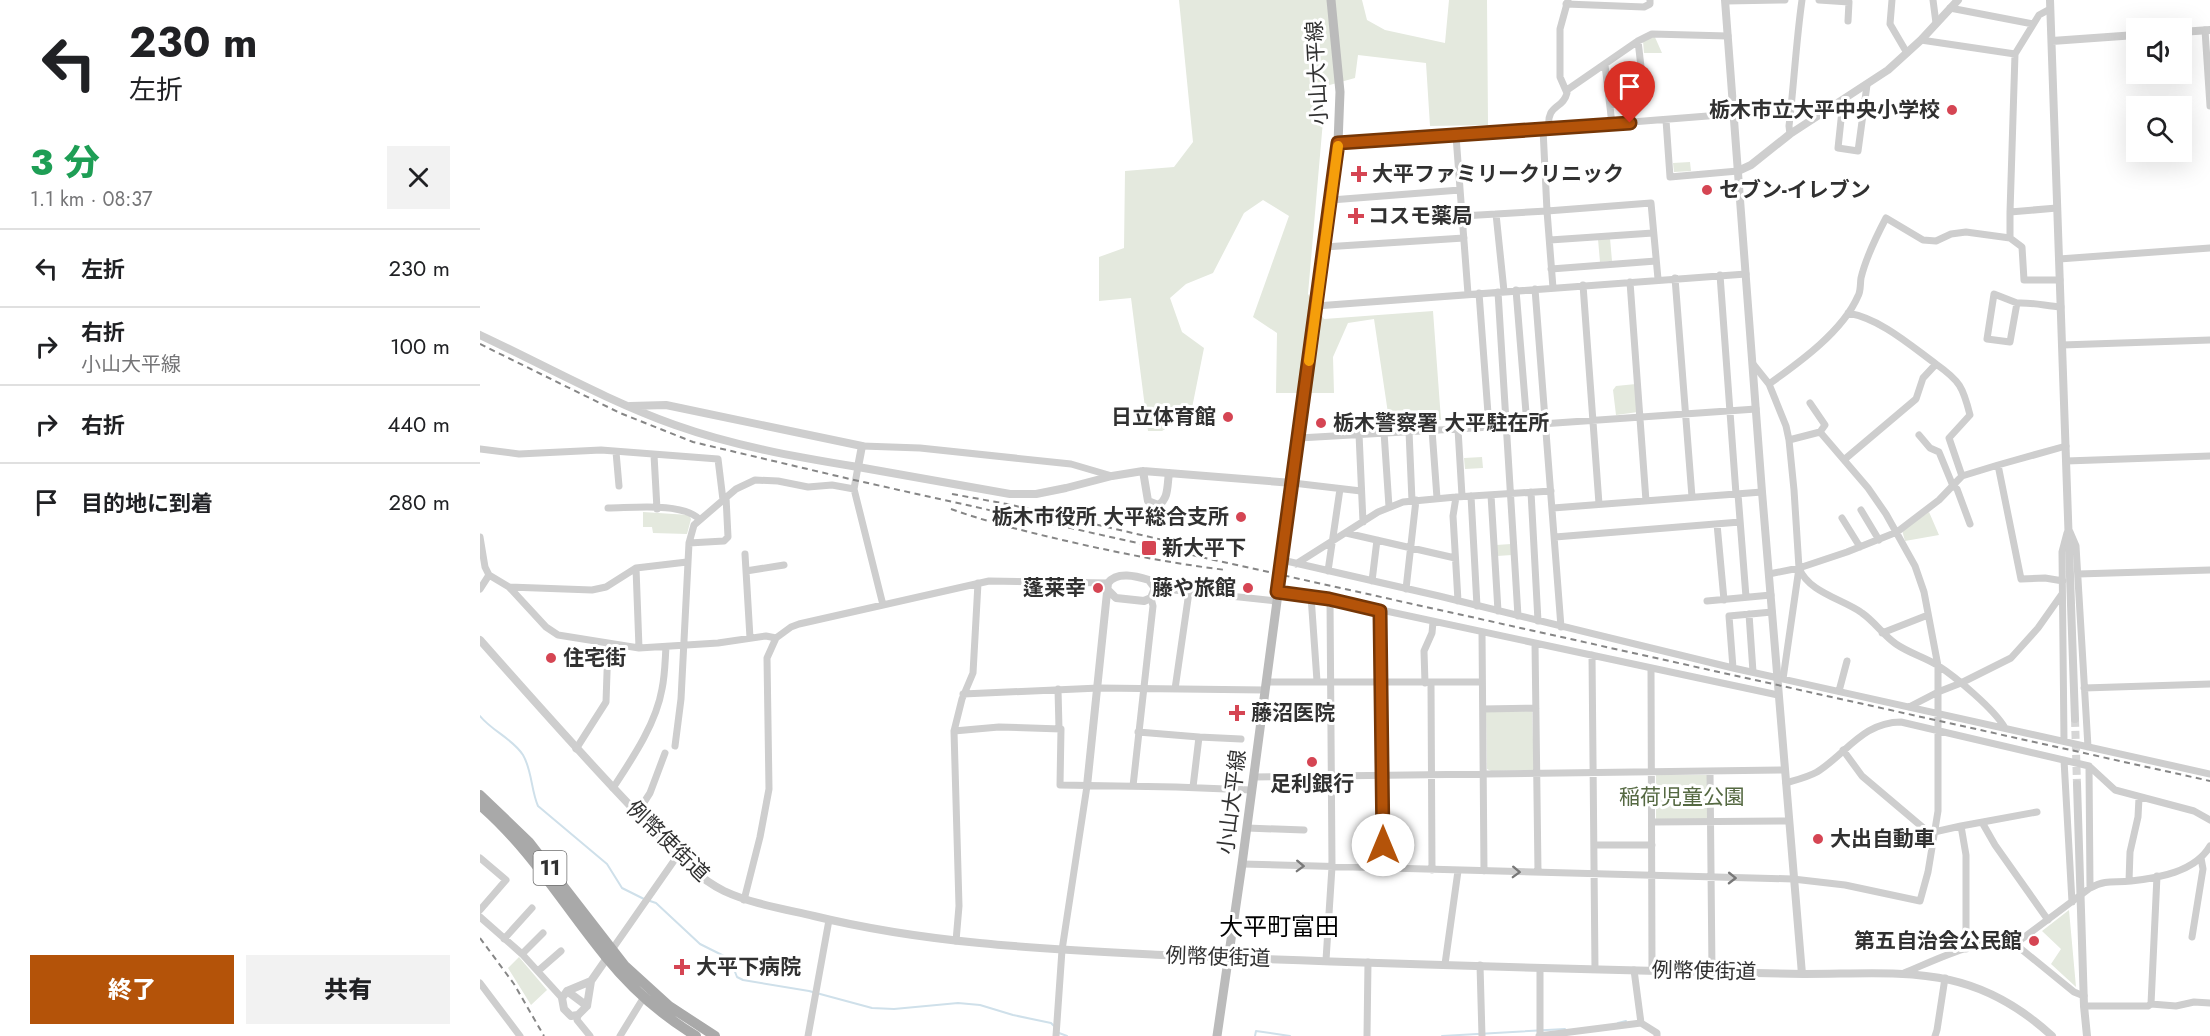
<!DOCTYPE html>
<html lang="ja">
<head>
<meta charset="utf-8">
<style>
	:root { --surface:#fff; --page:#f2f2f2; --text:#202124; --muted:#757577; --line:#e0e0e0; --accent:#b45309 }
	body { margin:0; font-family:Jost,"Noto Sans JP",sans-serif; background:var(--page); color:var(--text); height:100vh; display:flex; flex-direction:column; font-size:22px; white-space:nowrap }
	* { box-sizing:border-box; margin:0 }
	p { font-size:20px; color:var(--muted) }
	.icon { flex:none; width:33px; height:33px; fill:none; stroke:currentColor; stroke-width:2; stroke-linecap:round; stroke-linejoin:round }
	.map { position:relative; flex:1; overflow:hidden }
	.panel { display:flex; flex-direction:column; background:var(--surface); width:480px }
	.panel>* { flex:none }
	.banner { background:#fff; color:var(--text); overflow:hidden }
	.fabs { position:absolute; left:1646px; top:18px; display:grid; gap:12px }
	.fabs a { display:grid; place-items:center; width:66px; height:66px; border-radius:0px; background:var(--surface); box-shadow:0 6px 24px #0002; font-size:30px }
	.pin { position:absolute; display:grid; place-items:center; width:51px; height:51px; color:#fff; margin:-62px -26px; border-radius:50% 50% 50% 0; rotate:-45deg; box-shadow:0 0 6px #0007 }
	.pin .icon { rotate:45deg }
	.me { position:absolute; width:66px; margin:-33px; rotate:0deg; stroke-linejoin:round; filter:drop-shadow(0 0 4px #0008) }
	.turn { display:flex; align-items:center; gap:21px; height:126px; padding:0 30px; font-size:27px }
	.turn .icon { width:78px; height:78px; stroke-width:2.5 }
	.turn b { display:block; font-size:42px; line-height:51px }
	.round { display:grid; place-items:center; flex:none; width:63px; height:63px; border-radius:0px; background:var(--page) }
	.head { display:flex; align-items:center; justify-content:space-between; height:102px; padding:0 30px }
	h1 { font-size:36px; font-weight:800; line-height:45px; color:#1e9e55 }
	.cta { display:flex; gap:12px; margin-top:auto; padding:12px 30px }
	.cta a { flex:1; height:69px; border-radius:0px; background:var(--accent); color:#fff; font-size:24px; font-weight:800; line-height:69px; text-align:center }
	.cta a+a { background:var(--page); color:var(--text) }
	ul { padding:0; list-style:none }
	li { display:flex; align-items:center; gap:18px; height:78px; padding:0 30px; border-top:2px solid var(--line) }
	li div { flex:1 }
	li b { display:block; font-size:22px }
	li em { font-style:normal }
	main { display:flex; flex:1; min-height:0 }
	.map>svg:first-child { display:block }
	.green { fill:#e4e9de }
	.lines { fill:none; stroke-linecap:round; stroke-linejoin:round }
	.stream { stroke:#cfe0ea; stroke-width:2 }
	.tertiary-tunnel { stroke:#d6d6d6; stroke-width:8; stroke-dasharray:8 4; stroke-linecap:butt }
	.minor { stroke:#cecece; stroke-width:7 }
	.tertiary { stroke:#cecece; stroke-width:8 }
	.secondary { stroke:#bbb; stroke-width:9 }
	.primary { stroke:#a9a9a9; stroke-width:10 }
	.rail { stroke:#868686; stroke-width:2; stroke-dasharray:6 4.5; stroke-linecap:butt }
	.oneway { stroke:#787878 }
	.route-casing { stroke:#753606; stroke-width:15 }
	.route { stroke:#b45309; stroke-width:10 }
	.slow { stroke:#f59e0b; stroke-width:10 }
	.poi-dot { fill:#d54553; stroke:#fff; stroke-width:2 }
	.labels { text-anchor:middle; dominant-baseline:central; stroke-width:6; stroke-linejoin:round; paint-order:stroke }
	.shield { fill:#fff; stroke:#6f6f6f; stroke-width:1.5 }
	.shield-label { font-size:20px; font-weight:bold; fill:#313131 }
	.street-label { font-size:21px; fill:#313131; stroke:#fff }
	.poi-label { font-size:21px; font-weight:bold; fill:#313131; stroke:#fff; text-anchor:start }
	.park-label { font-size:21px; fill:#556942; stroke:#fff }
	.quarter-label { font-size:24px; fill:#000; stroke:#fff }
</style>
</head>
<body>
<main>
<section class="panel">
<div class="banner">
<div class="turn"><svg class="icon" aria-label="left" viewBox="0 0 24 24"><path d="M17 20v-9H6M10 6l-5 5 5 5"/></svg><div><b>230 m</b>左折</div></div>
</div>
<div class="head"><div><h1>3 分</h1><p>1.1 km · 08:37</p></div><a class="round"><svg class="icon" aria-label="close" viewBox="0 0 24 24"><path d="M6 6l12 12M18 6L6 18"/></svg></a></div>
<ul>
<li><svg class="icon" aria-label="left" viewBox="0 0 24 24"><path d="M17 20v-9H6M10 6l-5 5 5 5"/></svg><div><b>左折</b></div><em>230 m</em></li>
<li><svg class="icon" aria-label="right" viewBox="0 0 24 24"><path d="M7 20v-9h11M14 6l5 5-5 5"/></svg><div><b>右折</b><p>小山大平線</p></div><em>100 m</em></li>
<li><svg class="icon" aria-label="right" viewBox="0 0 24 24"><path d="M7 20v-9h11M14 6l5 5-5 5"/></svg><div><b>右折</b></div><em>440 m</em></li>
<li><svg class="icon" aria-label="arrive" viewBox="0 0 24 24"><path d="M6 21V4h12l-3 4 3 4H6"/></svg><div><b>目的地に到着</b></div><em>280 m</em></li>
</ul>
<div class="cta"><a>終了</a><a>共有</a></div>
</section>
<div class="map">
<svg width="1730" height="1036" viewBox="0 0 1730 1036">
	<rect width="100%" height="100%" fill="#fff"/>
	<path class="green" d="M699,0H882L887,20L905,30L965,43L969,0H1007L1008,125L950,126L946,63L878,55L875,78L846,86L828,294L844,319L953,311L961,420H909L894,319L868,323L853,357L854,393H796L797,333L773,317L809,216L783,200L764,213L733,273L706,284L690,298L702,332L724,348L711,413L682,431H668L651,298L619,301V257L644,248L645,171L694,167L713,142Z
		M1174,35L1182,53H1164L1163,41Z
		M1210,162L1211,171L1194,172L1193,163Z
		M1130,238L1132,261L1120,262L1118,239Z
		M1156,384L1158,412L1136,415L1133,390L1136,386Z
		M1002,457L1003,468L985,469L984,458Z
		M163,512L209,515L211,519L207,534L173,533L172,527H163Z
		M1449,512L1459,535L1425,541L1422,530Z
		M1031,544L1032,555L1017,556L1016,545Z
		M1052,711L1054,770L1011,771L1007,769L1006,712Z
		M1176,775H1227V819L1176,820Z
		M1589,910L1596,987L1571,964L1581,949L1562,931Z
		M39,957L67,990L51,1005L28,968Z"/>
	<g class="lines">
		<path class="stream" d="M0,716C12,731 33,739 43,755C52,770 51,790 58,806L127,864L142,888L164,899
			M170,901L176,903L220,944L250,959L257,977L263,980L329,991L392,1008L414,1009L478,1003L500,1005L533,1015L571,1023L574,1026
			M1138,1023L1146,1021
			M579,1033L587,1036
			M775,1036L776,1031L810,1036
			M962,1036L1085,1029"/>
		<path class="tertiary-tunnel" d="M1595,719L1597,784"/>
		<path class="minor" d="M1339,0L1369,2L1368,21
			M1412,0L1410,24L1427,53
			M1453,0L1456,23
			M1246,1L1305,0
			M1086,4L1164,7L1170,4V0
			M1470,8L1553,24
			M1725,30L1730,106
			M1441,40L1535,54L1559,15L1570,9
			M1535,54L1530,212L1577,208
			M1125,65L1132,124
			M1087,90L1158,41L1172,34L1248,36
			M1363,101L1358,148L1378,151L1387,85
			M1130,105L1165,101L1158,41
			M1186,120L1190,177L1258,171
			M1069,129C1066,103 1083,110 1087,93L1080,77V29L1088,0
			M1310,134L1309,126C1314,84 1316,42 1322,0
			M976,136L988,294
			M858,143L1063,129
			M851,200L980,190
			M1530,212V238L1542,247L1544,280H1580
			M1016,214L1024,291
			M982,216L1067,211L1063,129L1253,114
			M1070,240L1173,233
			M844,247L984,238
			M1579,259L1730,248
			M1071,269L1176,261
			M1240,275L1256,494
			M1195,278L1212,497
			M1150,282L1166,501
			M1103,285L1119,504
			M1073,288L1067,211L1171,203L1178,279
			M1055,289L1081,627
			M1036,290L1047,425
			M1018,292L1038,616
			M999,293L1009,427
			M1537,303L1514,294L1507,339L1530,342L1537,303C1552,302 1566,306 1581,307
			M836,306L1266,274
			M1582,345L1730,340
			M1273,364L1289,384L1306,426L1309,440L1314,490L1319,568L1303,679
			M1456,364C1480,381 1483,387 1490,415L1469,438L1482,476
			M1289,384C1320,362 1363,331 1378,296C1381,291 1380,284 1381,278C1386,257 1396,237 1406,218L1443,240L1456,241L1471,234L1486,232L1530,238
			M1330,403L1345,425L1340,432
			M978,429L982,496
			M952,430L957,498
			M929,431L932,501
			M904,432L909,507
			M879,434L883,522
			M1439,435L1450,448L1459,452L1473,486L1477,489L1490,524
			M819,438L1047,425L1276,409
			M382,446L440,448L591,464L632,476
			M0,449L39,454L121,450L238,459L243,500
			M136,452L139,486
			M174,455L177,509
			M1365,459L1436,399L1443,378L1456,364C1430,345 1401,319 1368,313
			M1586,461L1730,456
			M1518,465L1586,446
			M813,483L881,491
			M374,489L378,467
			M1051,492L1058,621
			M1258,494L1266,597
			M1011,495L1018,611
			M991,496L997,606
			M976,497L973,516L978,601
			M128,508C152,508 202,502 219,519
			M1073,508L1282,492
			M1381,510L1399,540
			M1362,518L1380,547
			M1237,524L1244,600
			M1590,532L1596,546L1608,747
			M866,533L975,558
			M0,537L5,567L9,575L29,587L112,590L126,587L156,568L207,562
			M1075,537L1260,522
			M209,543L244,541L248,537L246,497
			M265,554L270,638
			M802,560L959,596L1253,668L1730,774
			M816,564L898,512L923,502L976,497L1071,491
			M156,568L159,648
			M1319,568C1329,593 1363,599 1382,613C1395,622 1403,635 1416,644C1429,653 1444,657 1457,665C1476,677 1515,710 1525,728
			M266,571L304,565
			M848,571L860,489
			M1289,574L1319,568L1367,552L1417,532L1459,500L1482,476L1518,465L1541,579L1565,578L1583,581
			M1598,574L1730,570
			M892,581L897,540
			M29,587L66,627L78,635L159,648L238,643L286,636L296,638
			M675,588L796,601
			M0,589L9,575
			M926,589L936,500
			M797,592L850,599L1298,695
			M831,596L837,681
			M1227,601L1291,595
			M900,611L903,868
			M1269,614L1273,672
			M1002,632L1004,871
			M1402,633L1448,615
			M1055,643L1058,872
			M1112,655L1115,969
			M1171,668L1172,970
			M1253,668L1249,616L1292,612
			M786,682H1002
			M945,683L944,651L952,633L953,622
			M951,683L952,870
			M1604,688L1730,684
			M578,689L579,729
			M695,689L709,592
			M1359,691L1367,661
			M483,694L619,688L784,690
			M1429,707L1458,692L1481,683L1531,658L1558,628L1582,594
			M1003,709L1056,708
			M474,731L519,727L581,729L580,785L696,787L771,790
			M658,732L719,737L713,787
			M719,737L761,739
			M1584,741L1582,552L1587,533
			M195,746L201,699L209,543L214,525L256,489L275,480L298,481L328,487L352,485L374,489L403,605
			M96,749L126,702L128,644
			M1363,750L1382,776L1447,831L1454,832L1481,826L1486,855V949
			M1584,760L1592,902
			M1609,766L1610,888
			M1230,771L1232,971
			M773,777L1304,770
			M1306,783C1316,780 1328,777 1337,772C1366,754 1383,722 1421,722L1609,766L1635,790L1714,811L1730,820
			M653,786L673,606L671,598
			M133,788C152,759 176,724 182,689C185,675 185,661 186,647
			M157,813L170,793L185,753
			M1173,822L1309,821
			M1503,824L1515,845L1568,920
			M1481,826L1557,812
			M767,828L824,830
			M1114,845H1172
			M0,858L26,880L0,910
			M762,864L1313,879L1365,885L1440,901L1448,872L1458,811V666L1444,592L1435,566L1406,514L1388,488L1340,432L1309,440
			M1649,881L1650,852L1658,817L1659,798
			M264,900L280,837L289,789L287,658L296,638L311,627L319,624L509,581L628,583
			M0,917L42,954L82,998
			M1712,937L1723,869L1721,858
			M24,939L52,908
			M476,941L479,906L474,731L482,699L493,673L498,583
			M1535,944L1610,888C1628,879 1633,883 1651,881C1678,878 1715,872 1730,846
			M131,951L198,855
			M42,954L63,933
			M846,960L852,867L850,599
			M965,964L978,871
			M1000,965L1002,1036
			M1154,970L1161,1023
			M58,971L81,951
			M1424,973C1456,960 1501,936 1535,944L1594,992L1604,996
			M0,983L40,1036
			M1671,1004L1677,876
			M1604,1006H1668L1671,1004L1696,1006L1714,1002L1730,1003
			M98,1015L97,1020L110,1036
			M140,1036L164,997
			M328,1036L349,920
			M576,1036L582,950L607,786
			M887,1036L888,962
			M1059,1036L1161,1023L1177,1033V1036
			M1060,1036V968
			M1455,1036L1457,1030L1465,978"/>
		<path class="tertiary" d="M1245,0L1282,492L1322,974
			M1570,0L1595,719
			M1701,32L1730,30
			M1572,41L1656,35
			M1258,171L1271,165L1310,134L1408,70L1441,40L1478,0
			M0,335C64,365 128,401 195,425C254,446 316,457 378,467
			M150,406L186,405L382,446L378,467L530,494H556L586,488L632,476L663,471L813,483
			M663,471L668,501L678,505C689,499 687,485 689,473
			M0,640C53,700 106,760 161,817C187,843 211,875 244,891C272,904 304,909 334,916C448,944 565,949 682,955C847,962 1013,967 1178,971C1227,972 1275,973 1324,974C1424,974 1492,962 1572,1036
			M1597,784L1604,1006L1607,1036
			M607,786L628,583C637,571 656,576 669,580L675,588L671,598L664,601L636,598L627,589
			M111,981L87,991L82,998L84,1009L91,1016L98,1015L107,1006L111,981L127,958
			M87,991L107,1006"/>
		<path class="secondary" d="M737,1036L762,864L858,143L860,92L851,0"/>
		<path class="primary" d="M0,795L49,842L145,966L189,1006L235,1036
			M0,805C51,849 84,906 126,957C151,988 183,1016 216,1036"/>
		<path class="rail" d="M0,344L140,413L213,442L374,480L1730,781
			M472,494L527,504L709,546
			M471,509C513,524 556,534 600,544C649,555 696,564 746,570
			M0,938L34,984L64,1036"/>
	</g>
	<defs><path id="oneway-chevron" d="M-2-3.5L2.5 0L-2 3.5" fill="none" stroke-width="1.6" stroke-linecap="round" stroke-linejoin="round" transform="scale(1.5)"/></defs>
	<g class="oneway">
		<use href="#oneway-chevron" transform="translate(820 866) rotate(2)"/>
		<use href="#oneway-chevron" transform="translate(1036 872) rotate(2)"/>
		<use href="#oneway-chevron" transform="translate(1252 878) rotate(1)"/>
	</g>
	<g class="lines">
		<defs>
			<path id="route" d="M903,845L900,611L849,599L797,592L858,143L1150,123"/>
		</defs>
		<use href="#route" class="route-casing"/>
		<use href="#route" class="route"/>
		<path class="slow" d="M829,361L858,146"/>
	</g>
	<g class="poi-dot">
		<circle cx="1472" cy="110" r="6"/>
		<path d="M876 165h6v6h6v6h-6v6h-6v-6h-6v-6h6z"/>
		<circle cx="1227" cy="190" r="6"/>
		<path d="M873 207h6v6h6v6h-6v6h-6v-6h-6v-6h6z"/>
		<circle cx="748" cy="417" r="6"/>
		<circle cx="841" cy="423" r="6"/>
		<circle cx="761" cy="517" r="6"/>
		<rect x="661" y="540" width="16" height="16" rx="3"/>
		<circle cx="618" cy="588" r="6"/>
		<circle cx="768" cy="588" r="6"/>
		<circle cx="71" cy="658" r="6"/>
		<path d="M754 704h6v6h6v6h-6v6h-6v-6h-6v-6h6z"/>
		<circle cx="832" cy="762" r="6"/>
		<circle cx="1338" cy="839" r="6"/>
		<circle cx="1554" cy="941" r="6"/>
		<path d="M199 958h6v6h6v6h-6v6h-6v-6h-6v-6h6z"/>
	</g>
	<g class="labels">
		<rect class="shield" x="53.5" y="851" width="33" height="34" rx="4.5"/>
		<g class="shield-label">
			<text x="70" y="868">11</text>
		</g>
		<g class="street-label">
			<text transform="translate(837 73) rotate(-93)">小山大平線</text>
			<text transform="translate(752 802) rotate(-83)">小山大平線</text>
			<text transform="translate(188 841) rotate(44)">例幣使街道</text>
			<text transform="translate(738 957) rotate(2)">例幣使街道</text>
			<text transform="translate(1224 971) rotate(1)">例幣使街道</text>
		</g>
		<g class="poi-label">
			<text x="1460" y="110" text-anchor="end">栃木市立大平中央小学校</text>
			<text x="892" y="174">大平ファミリークリニック</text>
			<text x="1239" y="190">セブン-イレブン</text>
			<text x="888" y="216">コスモ薬局</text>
			<text x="736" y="417" text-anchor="end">日立体育館</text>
			<text x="853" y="423">栃木警察署 大平駐在所</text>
			<text x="749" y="517" text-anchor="end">栃木市役所 大平総合支所</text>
			<text x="682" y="548">新大平下</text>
			<text x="606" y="588" text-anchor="end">蓬莱幸</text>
			<text x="756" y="588" text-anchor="end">藤や旅館</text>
			<text x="83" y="658">住宅街</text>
			<text x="771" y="713">藤沼医院</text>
			<text x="832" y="784" text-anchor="middle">足利銀行</text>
			<text x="1350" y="839">大出自動車</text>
			<text x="1542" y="941" text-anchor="end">第五自治会公民館</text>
			<text x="216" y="967">大平下病院</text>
		</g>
		<g class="park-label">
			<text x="1202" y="797">稲荷児童公園</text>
		</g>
		<g class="quarter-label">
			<text x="799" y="926">大平町富田</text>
		</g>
	</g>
</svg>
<div class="fabs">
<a><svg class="icon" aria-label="sound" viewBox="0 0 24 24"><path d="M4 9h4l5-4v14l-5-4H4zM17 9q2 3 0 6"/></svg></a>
<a><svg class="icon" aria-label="search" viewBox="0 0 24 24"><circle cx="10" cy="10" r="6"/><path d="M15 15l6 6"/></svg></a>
</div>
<div class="pin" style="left:1150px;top:123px;background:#d93025"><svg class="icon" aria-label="arrive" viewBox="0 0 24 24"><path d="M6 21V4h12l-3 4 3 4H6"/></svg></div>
<svg class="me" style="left:903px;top:845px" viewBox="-20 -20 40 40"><circle r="19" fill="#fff"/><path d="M0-13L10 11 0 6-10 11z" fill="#b45309"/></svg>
</div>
</main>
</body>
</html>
